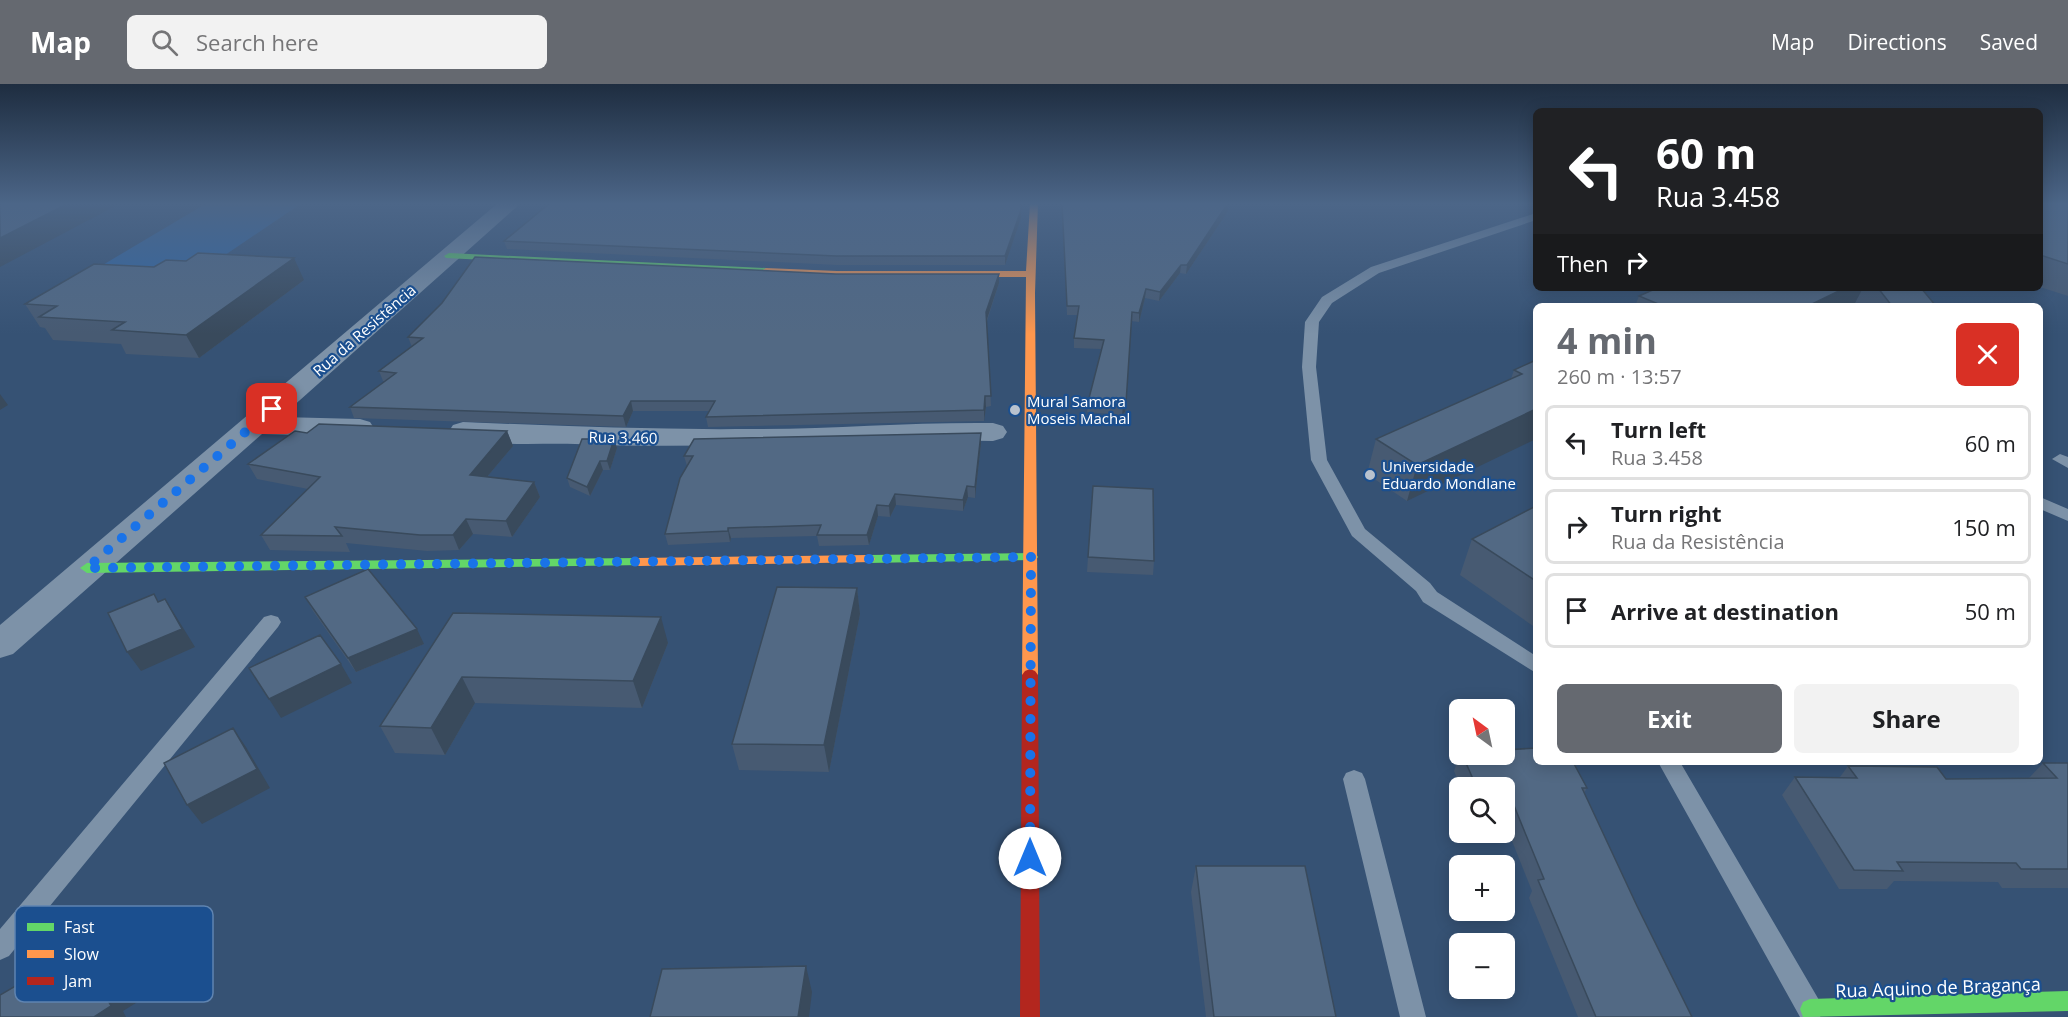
<!DOCTYPE html>
<html lang="en">
<head>
<meta charset="utf-8">
<style>
	:root { --surface:#fff; --page:#f2f2f2; --text:#202124; --muted:#757577; --line:#e0e0e0; --accent:#656970 }
	body { margin:0; font-family:"Open Sans",sans-serif; background:var(--page); color:var(--text); height:100vh; display:flex; flex-direction:column; font-size:22px; white-space:nowrap }
	* { box-sizing:border-box; margin:0 }
	p { font-size:20px; color:var(--muted) }
	.icon { flex:none; width:33px; height:33px; fill:none; stroke:currentColor; stroke-width:2; stroke-linecap:round; stroke-linejoin:round }
	.map { position:relative; flex:1; overflow:hidden }
	.sheet { position:absolute; left:1533px; top:219px; width:510px; height:462px; display:flex; flex-direction:column; background:var(--surface); border-radius:9px; box-shadow:0 3px 15px #0003 }
	.sheet>* { flex:none }
	.banner { position:absolute; left:1533px; top:24px; width:510px; height:183px; border-radius:9px; box-shadow:0 3px 15px #0003; background:#202124; color:#fff; overflow:hidden }
	.needle { width:39px; rotate:327deg }
	.buttons { position:absolute; left:1449px; top:615px; display:grid; gap:12px }
	.buttons a { display:grid; place-items:center; width:66px; height:66px; border-radius:9px; background:var(--surface); box-shadow:0 3px 15px #0003; font-size:30px }
	.pin { position:absolute; display:grid; place-items:center; width:51px; height:51px; color:#fff; margin:-26px; border-radius:12px; box-shadow:0 3px 9px #0006 }
	.me { position:absolute; width:66px; margin:-33px; rotate:0deg; stroke-linejoin:round; filter:drop-shadow(0 0 4px #0008) }
	.turn { display:flex; align-items:center; gap:21px; height:126px; padding:0 24px; font-size:27px }
	.turn .icon { width:78px; height:78px; stroke-width:2.5 }
	.turn b { display:block; font-size:42px; line-height:51px }
	.then { display:flex; align-items:center; height:57px; padding:0 24px; background:#0003; gap:12px; font-size:22px }
	.round { display:grid; place-items:center; flex:none; width:63px; height:63px; border-radius:9px; background:var(--page) }
	.headline { display:flex; align-items:center; justify-content:space-between; height:102px; padding:0 24px }
	h1 { font-size:36px; font-weight:700; line-height:45px; color:var(--accent) }
	.button { display:flex; gap:12px; margin-top:auto; padding:12px 24px }
	.button a { flex:1; height:69px; border-radius:9px; background:var(--accent); color:#fff; font-size:24px; font-weight:700; line-height:69px; text-align:center }
	.button a+a { background:var(--page); color:var(--text) }
	ul { padding:0; list-style:none }
	li { display:flex; align-items:center; gap:18px; height:75px; margin:0 12px 9px; padding:0 12px; border:3px solid var(--line); border-radius:9px }
	li div { flex:1 }
	li b { display:block; font-size:22px }
	li em { font-style:normal }
	header { display:flex; align-items:center; gap:36px; box-sizing:border-box; height:84px; padding:0 30px; background:var(--accent); color:#fff }
	header strong { font-size:28px }
	nav { display:flex; gap:33px; margin-inline-start:auto; font-size:21px }
	.search { width:420px; height:54px; background:var(--page); display:flex; align-items:center; gap:15px; box-sizing:border-box; padding:0 21px; border-radius:9px; color:var(--muted); font-size:22px }
	.map>svg:first-child { display:block }
	.green { fill:#2f66a5 }
	.lines { fill:none; stroke-linecap:round; stroke-linejoin:round }
	.lane { fill:#7d92a8; fill-rule:evenodd }
	.street { fill:#7d92a8; fill-rule:evenodd }
	.fast { fill:#63d668; fill-rule:evenodd }
	.slow { fill:#ff974d; fill-rule:evenodd }
	.jam { fill:#b3261e; fill-rule:evenodd }
	.wall { fill:#475a72 }
	.shaded-wall { fill:#394a5c }
	.building { fill:#526984; stroke:#394a5c; stroke-width:1.5 }
	.route { stroke:#1a73e8; stroke-width:10; stroke-dasharray:0 18 }
	.poi-dot { fill:#b9c2ce; stroke:#1b4f8f; stroke-width:2 }
	.labels { text-anchor:middle; dominant-baseline:central; stroke-width:4.5; stroke-linejoin:round; paint-order:stroke }
	.street-label { font-size:15px; fill:#fff; stroke:#1b4f8f }
	.poi-label { font-size:15px; fill:#fff; stroke:#1b4f8f; text-anchor:start }
	.near-street-label { font-size:18px; fill:#fff; stroke:#1b4f8f }
	.key { fill:#1b4f8f; stroke:#5f84b1; stroke-width:1.5 }
	.key-label { font-size:16px; fill:#fff }
</style>
</head>
<body>
<header>
<strong>Map</strong>
<div class="search"><svg class="icon" aria-label="search" viewBox="0 0 24 24"><circle cx="10" cy="10" r="6"/><path d="M15 15l6 6"/></svg>Search here</div>
<nav><a>Map</a><a>Directions</a><a>Saved</a></nav>
</header>
<div class="map">
<svg width="2068" height="933" viewBox="0 0 2068 933">
	<rect width="100%" height="100%" fill="#365274"/>
	<path class="green" d="M207,119H302L200,188L101,182Z"/>
	<g class="lines">
		<path class="lane" d="M1536,129V136L1379,189L1332,219L1319,238L1316,283L1327,376L1365,445L1430,499L1437,508L1536,572V589L1423,518L1416,507L1352,452L1311,376L1302,283L1305,238L1322,213L1371,183Z
			M2060,370L2068,373V384L2052,375Z
			M2040,413L2068,425V437L2040,425Z
			M271,531L278,533L281,538L278,543L9,872L0,876V845L264,533Z
			M1658,678H1680L1819,916L1823,925L1820,933H1800Z
			M1354,686L1362,689L1365,695L1426,933H1400L1343,695L1346,689Z"/>
		<path class="street" d="M498,119H521L281,333L360,335L370,338L374,344L370,350L360,353L262,350L13,570L0,574V541Z
			M463,338C559,342 655,346 751,345C832,345 912,338 993,339L1003,342L1007,348L1003,354L993,357C854,355 715,366 575,360C536,359 491,363 453,353L449,347L453,341Z"/>
		<path class="fast" d="M449,169L766,184L771,187L766,190L446,174L444,172Z
			M1031,469L1036,470L1038,473L1036,476L868,479L861,475L868,471Z
			M639,474L644,475L646,478L644,481L87,489L80,484L87,479Z
			M2068,907V927L1803,933L1800,925L1803,918L1810,915Z"/>
		<path class="slow" d="M1030,119H1038L1035,209L1038,591L1035,595H1025L1022,591L1026,193H837L766,190L761,187L766,184L837,187H1026Z
			M868,471L873,472L875,475L873,478L639,482L632,478L639,474Z"/>
		<path class="jam" d="M1030,585L1035,587L1038,591L1040,933H1020L1022,591L1025,587Z"/>
	</g>
	<path class="wall" d="M550,119H1022L1021,134L1005,181H837L507,165L504,157Z
		M1062,119H1229L1228,127L1186,190L1180,189L1159,217L1145,214L1139,238L1131,237L1125,328L1122,331L1087,328L1088,318L1101,265L1074,264V254L1078,231H1067Z
		M2040,119H2068V212L2040,203Z
		M836,190H999V199L987,237L991,322L986,323L984,337L708,343L706,333L709,327H633L626,343L354,334L350,323L386,297H383L379,287L412,263L408,253Z
		M304,196L199,274L126,270L121,260L53,256L45,244L40,243L25,220Z
		M1657,204H1921L1936,222H1857L1855,219L1850,222H1635L1639,212Z
		M1536,276L1407,417L1367,390L1376,355L1511,295L1514,286Z
		M507,347L513,362L487,393L534,398L540,413L512,453L473,450L459,466L427,467L346,459L350,468L270,466L261,451L308,405L257,395L248,380L307,349Z
		M614,355L617,364L610,386H603L590,412L570,403L567,394Z
		M981,359L975,414L968,413L963,427L896,421L890,433L878,432L869,461L819,462L817,452L731,454L730,458L668,461L665,450L687,382L684,372Z
		M1536,422V544L1460,491L1472,455Z
		M1088,473L1154,477L1153,491L1087,488Z
		M857,504L860,530L829,688L739,686L732,660Z
		M305,513L424,560L356,588L313,527Z
		M453,529L668,559L642,624L475,619L445,671L395,669L380,642Z
		M1460,670H1504L1587,704L1584,709L1637,822L1692,933H1578L1529,814L1532,807L1504,737V704H1461L1454,687Z
		M2043,679H2068V804H2002L1998,798L1894,797L1887,805H1839L1782,711L1795,693H1840L1848,682L1946,695L2029,694Z
		M1196,782L1336,933H1206L1191,808Z"/>
	<path class="shaded-wall" d="M69,119H121L0,183V154Z
		M1021,119V134L1005,181V172Z
		M1228,119V127L1186,190L1187,181Z
		M294,174L304,196L199,274L186,251Z
		M1181,181L1180,189L1159,217L1160,208Z
		M999,190V199L986,238V228Z
		M1845,204H1863L1855,219L1850,222H1808Z
		M1146,205L1145,214L1139,238V229Z
		M0,310L8,321L0,326Z
		M985,312L986,323L984,337V326Z
		M631,317L633,327L626,343L623,332Z
		M1126,319L1125,328L1122,331L1123,321Z
		M1536,325V355L1407,417L1417,381Z
		M507,347L513,362L476,406L470,391Z
		M981,349V359L975,414V403Z
		M614,355L617,364L610,386L607,377Z
		M600,377L603,386L590,412L587,403Z
		M534,398L540,413L512,453L506,437Z
		M967,402L968,413L963,427V416Z
		M895,410L896,421L890,433L889,422Z
		M877,421L878,432L869,461L867,451Z
		M466,435L473,450L459,466L453,451Z
		M728,444L731,454L730,458L728,447Z
		M857,504L860,530L829,688L824,661Z
		M165,515L177,534L195,563L141,587L127,568Z
		M661,533L668,559L642,624L633,597Z
		M417,545L424,560L356,588L348,574Z
		M341,580L352,599L281,634L269,615Z
		M462,593L475,619L445,671L431,644Z
		M233,644L246,663L270,704L202,740L187,721Z
		M122,854L139,872L157,906L123,927L126,933H94L104,909Z
		M58,877L77,895L63,887Z
		M806,882L812,908L809,933H798Z"/>
	<path class="building" d="M0,119H69L0,154Z
		M550,119H1021V126L1005,172H836L504,157Z
		M1062,119H1228L1187,181H1181L1160,208L1146,205L1139,229L1132,228L1126,319L1123,321L1088,318L1104,256L1074,254L1079,222H1067Z
		M2040,119H2068V180L2040,171Z
		M198,169L294,174L186,251L112,246L125,238L39,233L57,222L25,220L94,180L154,183L166,176L186,177Z
		M475,173L836,190H999L986,228L991,312H985L984,326L706,333L715,317H631L623,332L350,323L396,289L379,287L423,254L408,253L442,219Z
		M1657,204H1845L1808,222H1663L1639,212Z
		M1878,204H1921L1936,222H1892Z
		M1536,276V325L1417,381L1376,355L1522,290L1514,286Z
		M319,340L507,347L470,391L534,398L506,437L466,435L453,451H420L335,443L342,452L261,451L320,393L248,380L295,347L307,349Z
		M981,349L975,403L967,402L963,416L895,410L889,422L877,421L867,451H817L821,441L728,444V447L665,450L680,394L693,372H684L694,355Z
		M582,355H614L607,377H600L587,403L567,394Z
		M1093,402L1153,405L1154,477L1088,473Z
		M1536,422V497L1472,455Z
		M368,485L417,545L348,574L305,513Z
		M777,503L857,504L824,661L732,660Z
		M154,510L158,518L165,515L182,545L127,568L108,529Z
		M453,529L661,533L633,597L462,593L431,644L380,642Z
		M320,551L341,580L269,615L249,584Z
		M233,644L257,685L187,721L164,679Z
		M1536,664V678H1573L1587,704H1582L1637,822L1692,933H1596L1538,796L1544,795L1508,707L1504,708V704H1477L1462,670H1504V666Z
		M2043,679H2068V785H2021L2016,779L1897,778L1903,787L1854,786L1795,693L1857,694L1848,682L1937,683L1946,695L2057,694Z
		M1196,782H1305L1336,933H1214Z
		M122,854L139,888L104,909L111,922L94,933H0V911L58,877L63,887Z
		M806,882L798,933H650L662,885Z"/>
	<linearGradient id="sky" x2="0" y2="1"><stop stop-color="#1e2d40"/><stop offset="0.48" stop-color="#4c6688"/><stop offset="1" stop-color="#4c6688" stop-opacity="0"/></linearGradient>
	<rect width="2068" height="250" fill="url(#sky)"/>
	<g class="lines">
		<path class="route" d="M272,325L87,484L1031,473L1030,774"/>
	</g>
	<g class="poi-dot">
		<circle cx="1015" cy="326" r="6"/>
		<circle cx="1370" cy="391" r="6"/>
	</g>
	<g class="labels">
		<g class="street-label">
			<text transform="translate(364 246) rotate(-41)">Rua da Resistência</text>
			<text transform="translate(623 353) rotate(1)">Rua 3.460</text>
		</g>
		<g class="poi-label">
			<text x="1027" y="317">Mural Samora<tspan x="1027" dy="17">Moseis Machal</tspan></text>
			<text x="1382" y="382">Universidade<tspan x="1382" dy="17">Eduardo Mondlane</tspan></text>
		</g>
		<g class="near-street-label">
			<text transform="translate(1938 903) rotate(-2)">Rua Aquino de Bragança</text>
		</g>
	</g>
	<rect x="15" y="822" width="198" height="96" rx="9" class="key"/>
	<rect x="27" y="839" width="27" height="8" fill="#63d668"/>
	<rect x="27" y="866" width="27" height="8" fill="#ff974d"/>
	<rect x="27" y="893" width="27" height="8" fill="#b3261e"/>
	<g class="key-label">
		<text x="64" y="849">Fast</text>
		<text x="64" y="876">Slow</text>
		<text x="64" y="903">Jam</text>
	</g>
</svg>
<div class="buttons">
<a><svg class="needle" viewBox="-14 -14 28 28"><path d="M0-13l5 13h-10z" fill="#e53935"/><path d="M0 13l5-13h-10z" fill="#757577"/></svg></a>
<a><svg class="icon" aria-label="search" viewBox="0 0 24 24"><circle cx="10" cy="10" r="6"/><path d="M15 15l6 6"/></svg></a>
<a>+</a>
<a>−</a>
</div>
<div class="pin" style="left:272px;top:325px;background:#d93025"><svg class="icon" aria-label="arrive" viewBox="0 0 24 24"><path d="M6 21V4h12l-3 4 3 4H6"/></svg></div>
<svg class="me" style="left:1030px;top:774px" viewBox="-20 -20 40 40"><circle r="19" fill="#fff"/><path d="M0-13L10 11 0 6-10 11z" fill="#1a73e8"/></svg>
<div class="banner">
<div class="turn"><svg class="icon" aria-label="left" viewBox="0 0 24 24"><path d="M17 20v-9H6M10 6l-5 5 5 5"/></svg><div><b>60 m</b>Rua 3.458</div></div>
<div class="then">Then<svg class="icon" aria-label="right" viewBox="0 0 24 24"><path d="M7 20v-9h11M14 6l5 5-5 5"/></svg></div>
</div>
<section class="sheet">
<div class="headline"><div><h1>4 min</h1><p>260 m · 13:57</p></div><a class="round" style="background:#d93025;color:#fff"><svg class="icon" aria-label="close" viewBox="0 0 24 24"><path d="M6 6l12 12M18 6L6 18"/></svg></a></div>
<ul>
<li><svg class="icon" aria-label="left" viewBox="0 0 24 24"><path d="M17 20v-9H6M10 6l-5 5 5 5"/></svg><div><b>Turn left</b><p>Rua 3.458</p></div><em>60 m</em></li>
<li><svg class="icon" aria-label="right" viewBox="0 0 24 24"><path d="M7 20v-9h11M14 6l5 5-5 5"/></svg><div><b>Turn right</b><p>Rua da Resistência</p></div><em>150 m</em></li>
<li><svg class="icon" aria-label="arrive" viewBox="0 0 24 24"><path d="M6 21V4h12l-3 4 3 4H6"/></svg><div><b>Arrive at destination</b></div><em>50 m</em></li>
</ul>
<div class="button"><a>Exit</a><a>Share</a></div>
</section>
</div>
</body>
</html>
